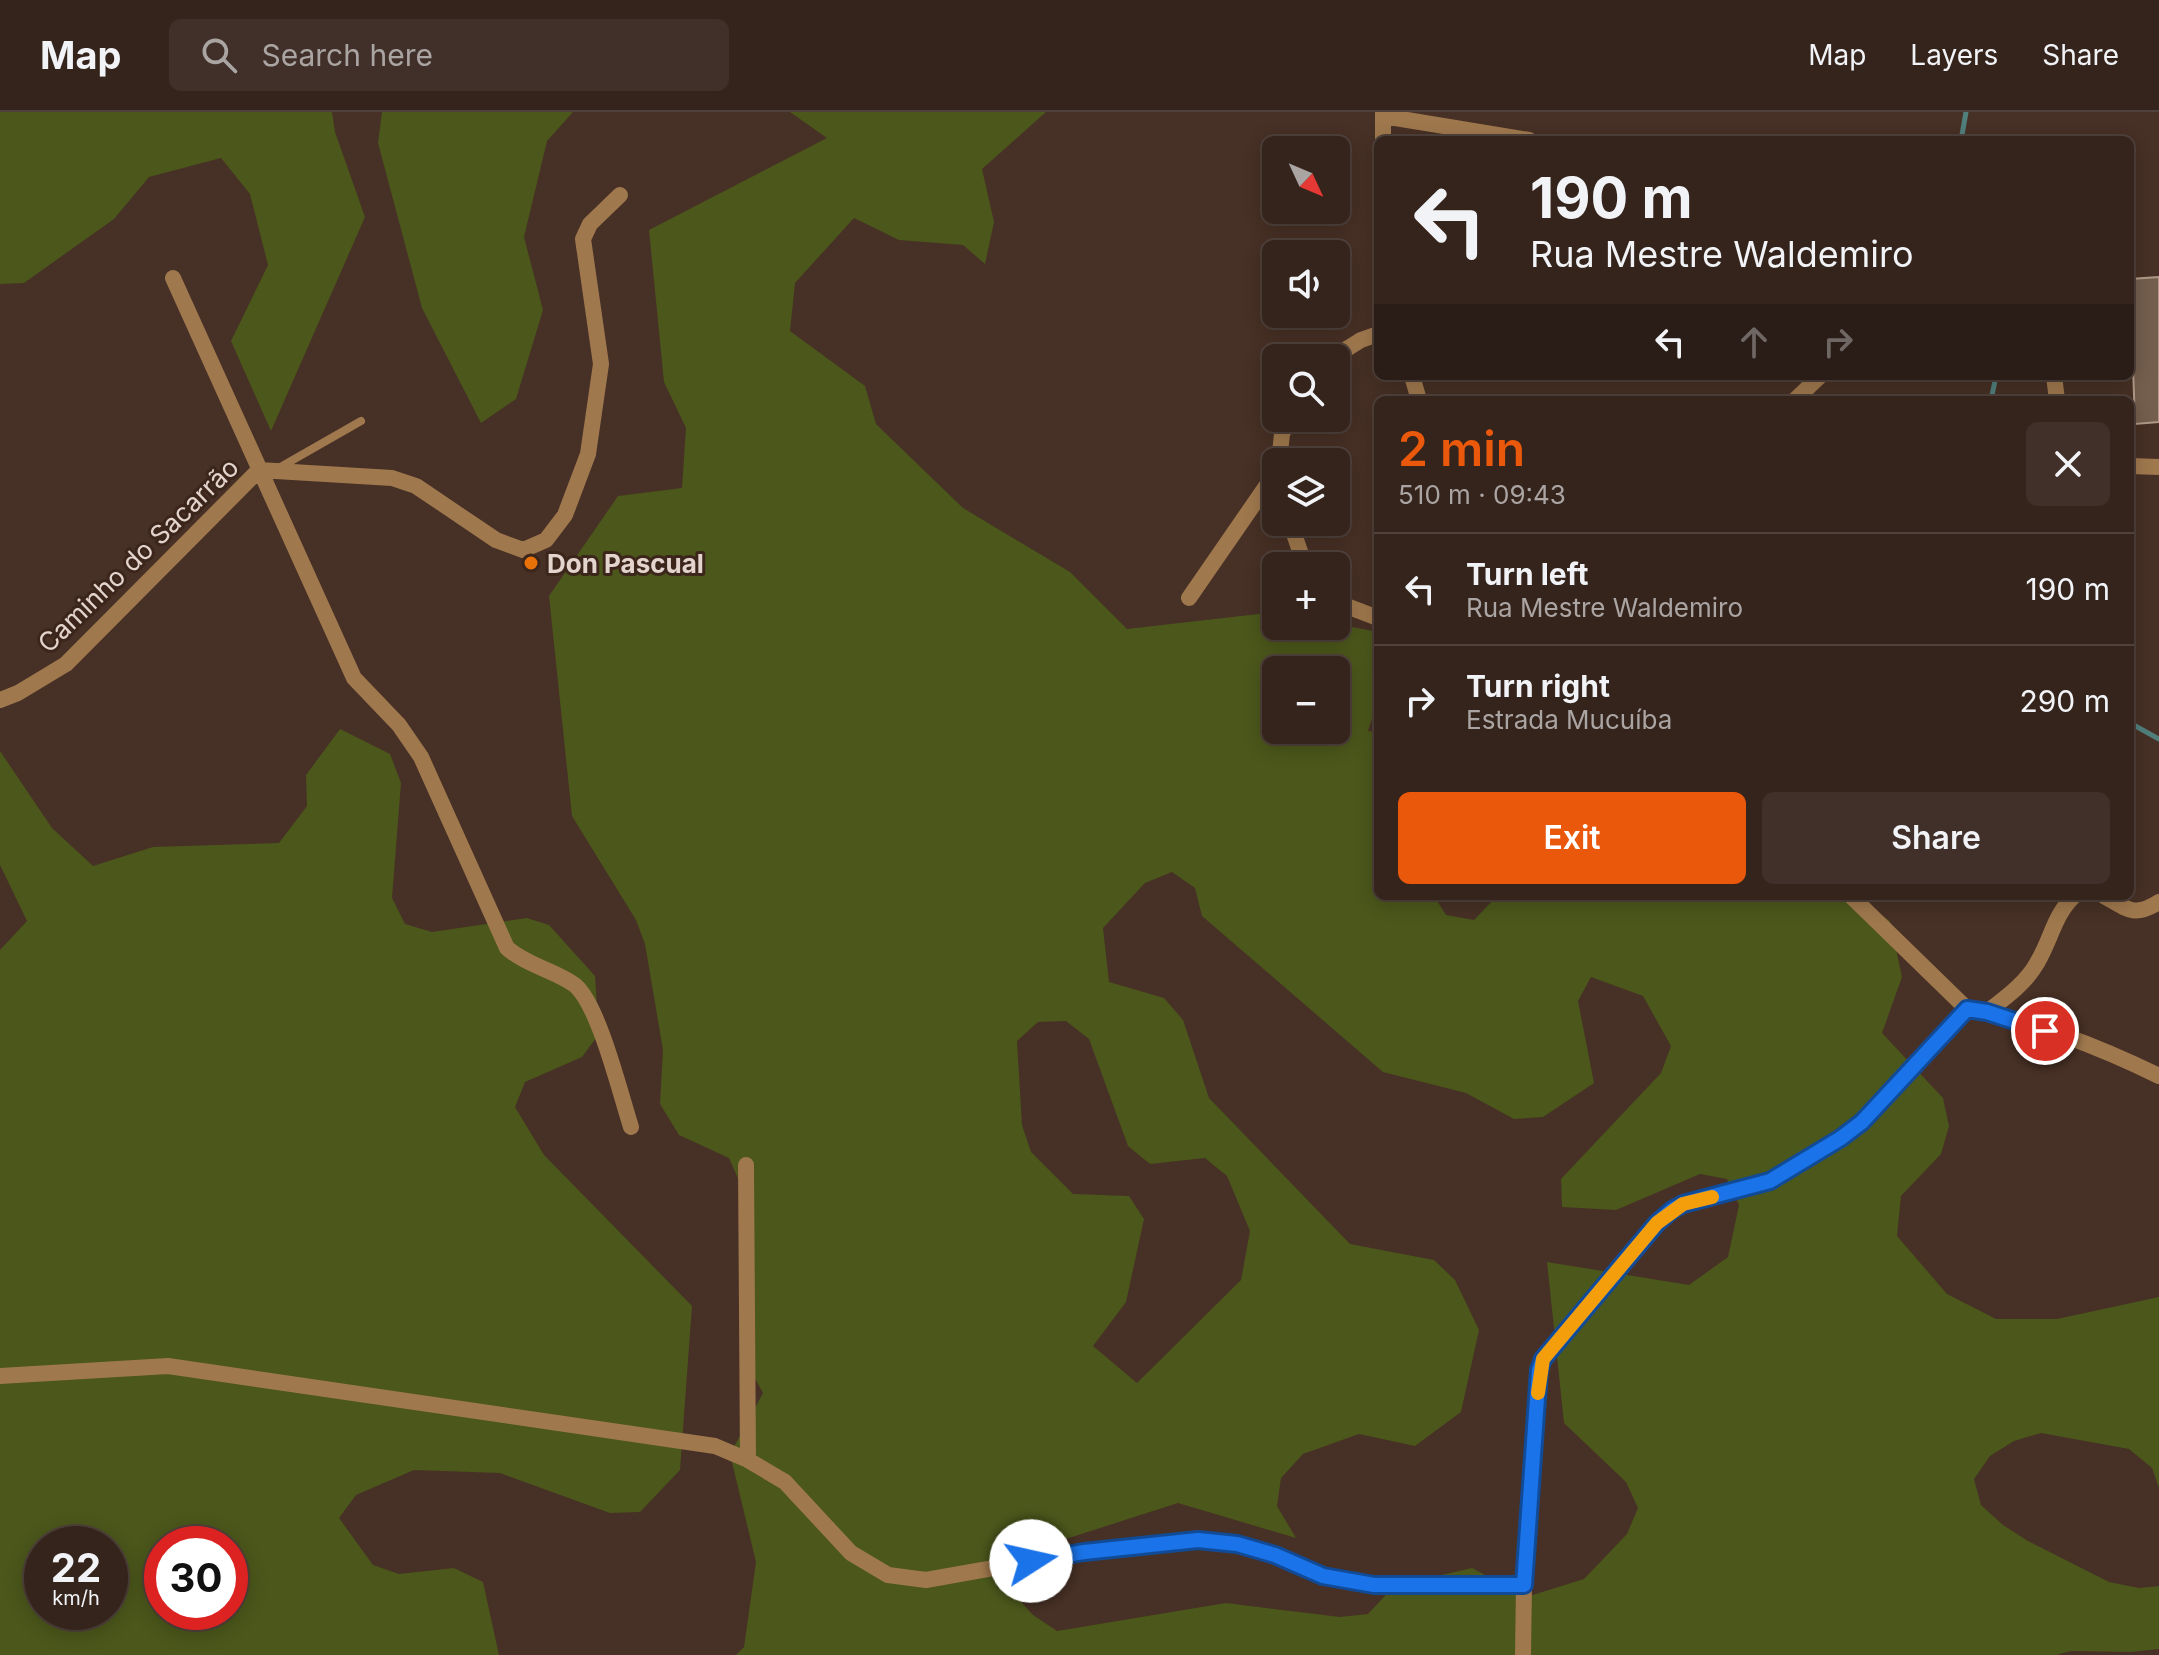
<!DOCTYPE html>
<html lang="en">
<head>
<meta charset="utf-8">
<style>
	:root { --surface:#35241c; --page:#403029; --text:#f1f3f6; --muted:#aaa4a3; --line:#4f413b; --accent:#ea580c }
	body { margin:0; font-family:Inter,sans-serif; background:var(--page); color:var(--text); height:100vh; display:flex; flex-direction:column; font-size:30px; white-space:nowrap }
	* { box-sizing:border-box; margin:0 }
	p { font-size:26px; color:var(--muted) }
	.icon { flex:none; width:44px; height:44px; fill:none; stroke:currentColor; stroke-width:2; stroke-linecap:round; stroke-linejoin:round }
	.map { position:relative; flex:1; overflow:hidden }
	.sheet { position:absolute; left:1374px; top:284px; width:760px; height:504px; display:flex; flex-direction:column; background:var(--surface); border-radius:12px; box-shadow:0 4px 20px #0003,0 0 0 2px var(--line) }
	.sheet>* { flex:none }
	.banner { position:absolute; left:1374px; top:24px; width:760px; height:244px; border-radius:12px; box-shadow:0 4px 20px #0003,0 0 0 2px var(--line); background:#35241c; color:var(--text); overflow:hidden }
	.needle { width:52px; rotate:134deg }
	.controls { position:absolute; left:1262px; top:24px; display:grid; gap:16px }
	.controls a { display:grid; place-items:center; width:88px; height:88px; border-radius:12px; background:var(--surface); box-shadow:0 4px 20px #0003,0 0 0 2px var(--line); font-size:40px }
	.speed { position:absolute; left:24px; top:1414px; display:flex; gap:16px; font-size:40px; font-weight:700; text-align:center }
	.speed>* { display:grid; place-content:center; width:104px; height:104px; border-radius:50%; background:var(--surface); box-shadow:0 4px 20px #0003,0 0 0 2px var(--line); line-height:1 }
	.speed small { font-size:20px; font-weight:400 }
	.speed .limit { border:12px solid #d22; background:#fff; color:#111 }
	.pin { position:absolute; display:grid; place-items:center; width:68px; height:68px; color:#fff; margin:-34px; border:4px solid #fff; border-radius:50%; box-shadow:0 2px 8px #0007 }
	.me { position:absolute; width:88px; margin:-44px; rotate:80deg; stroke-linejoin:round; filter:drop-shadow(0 0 6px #0008) }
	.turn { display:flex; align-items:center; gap:28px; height:168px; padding:0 24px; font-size:36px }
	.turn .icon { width:104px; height:104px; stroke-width:2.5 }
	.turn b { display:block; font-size:56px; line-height:68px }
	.lanes { display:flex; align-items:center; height:76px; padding:0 24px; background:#0003; justify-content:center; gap:40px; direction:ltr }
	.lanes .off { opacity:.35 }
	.round { display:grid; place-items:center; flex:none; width:84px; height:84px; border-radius:12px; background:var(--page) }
	.summary { display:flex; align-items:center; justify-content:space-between; height:136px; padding:0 24px }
	h1 { font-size:48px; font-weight:600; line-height:60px; color:var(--accent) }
	.button { display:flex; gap:16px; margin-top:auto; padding:16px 24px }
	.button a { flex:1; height:92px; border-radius:12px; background:var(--accent); color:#fff; font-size:32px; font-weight:600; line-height:92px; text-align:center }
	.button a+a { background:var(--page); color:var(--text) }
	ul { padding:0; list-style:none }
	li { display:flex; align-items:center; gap:24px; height:112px; padding:0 24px; border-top:2px solid var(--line) }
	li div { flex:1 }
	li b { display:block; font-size:30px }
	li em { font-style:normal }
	header { display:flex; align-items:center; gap:48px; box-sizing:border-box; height:112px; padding:0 40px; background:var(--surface); border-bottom:2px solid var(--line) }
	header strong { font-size:38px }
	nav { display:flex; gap:44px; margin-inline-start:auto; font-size:28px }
	.search { width:560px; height:72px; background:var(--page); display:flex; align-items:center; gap:20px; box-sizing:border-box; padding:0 28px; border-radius:12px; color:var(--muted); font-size:30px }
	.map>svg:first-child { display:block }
	.green { fill:#4b571b; fill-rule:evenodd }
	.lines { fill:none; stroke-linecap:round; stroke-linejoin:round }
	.stream { stroke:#517f7c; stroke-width:5 }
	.building { fill:#745e4d; stroke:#b19987; stroke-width:2 }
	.lane { stroke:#9f784d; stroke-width:8 }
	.street { stroke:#9f784d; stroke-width:16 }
	.route-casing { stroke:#114b97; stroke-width:20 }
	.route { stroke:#1a73e8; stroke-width:14 }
	.slow { stroke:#f59e0b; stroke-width:14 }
	.food-dot { fill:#e8710a; stroke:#3c261c; stroke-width:3 }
	.labels { text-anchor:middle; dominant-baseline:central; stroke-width:6; stroke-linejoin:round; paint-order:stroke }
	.street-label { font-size:26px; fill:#e3d4cd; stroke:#3c261c }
	.poi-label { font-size:26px; font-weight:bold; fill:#e3d4cd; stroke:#3c261c; text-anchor:start }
</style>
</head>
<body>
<header>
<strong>Map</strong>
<div class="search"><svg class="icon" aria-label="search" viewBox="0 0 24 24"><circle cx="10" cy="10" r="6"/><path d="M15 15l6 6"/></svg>Search here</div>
<nav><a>Map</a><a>Layers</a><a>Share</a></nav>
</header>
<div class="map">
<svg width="2159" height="1543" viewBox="0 0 2159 1543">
	<rect width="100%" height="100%" fill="#473025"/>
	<path class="green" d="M0,0H332L335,20L365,105L271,319L231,229L268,153L250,82L221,46L149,65L114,107L24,171L0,172Z
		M382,0H573L547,29L524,125L543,198L516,287L481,311L422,196L378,31Z
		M790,0H1046L982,57L994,110L985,152L963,133L899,128L854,106L795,171L790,219L865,274L876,312L963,396L1070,460L1127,517L1276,500V514H1336V512L1378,520V588L1368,619L1378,620V784H1434L1446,803L1474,808L1497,784H1725L1731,789L1779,784H1851L1890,809L1902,865L1882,921L1943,986L1949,1014L1941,1042L1901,1084L1897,1124L1947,1182L1996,1207H2057L2159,1185V1376L2152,1356L2129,1337L2041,1321L2014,1329L1990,1344L1974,1367L1981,1393L2003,1413L2028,1429L2109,1470L2139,1476L2159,1474V1537L2131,1540L2071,1539L2056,1543H736L744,1535L756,1450L730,1342L763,1281L745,1248L751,1096L729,1046L679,1023L660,992L663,938L645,832L636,808L572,704L549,484L618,384L682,376L686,316L664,270L649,118L827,26ZM1276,558H1336V618H1276ZM1172,760L1195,776L1202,804L1383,960L1466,981L1514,1007L1543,1005L1594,971L1578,889L1591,865L1643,884L1671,934L1661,961L1561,1067L1562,1095L1616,1098L1700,1062L1727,1067L1739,1093L1728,1145L1689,1173L1547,1150L1564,1311L1626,1370L1638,1396L1627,1422L1584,1467L1526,1485L1472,1456L1394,1474L1368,1502L1340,1505L1226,1491L1057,1519L1033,1503L1014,1482L1044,1434L1178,1391L1296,1426L1277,1394L1281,1366L1303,1342L1359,1322L1415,1334L1461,1300L1479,1218L1455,1168L1434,1148L1350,1132L1209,986L1183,908L1164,886L1109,870L1103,816L1145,771ZM1066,909L1089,927L1128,1034L1150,1052L1205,1046L1227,1064L1250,1119L1241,1168L1137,1271L1093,1234L1126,1190L1144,1107L1129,1084L1073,1082L1031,1040L1022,1013L1017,929L1038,910Z
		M340,617L390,642L401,671L392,786L405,812L432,820L527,806L549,813L595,864L599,922L582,945L525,970L515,995L544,1043L692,1194L680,1358L640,1400L610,1401L500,1361L414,1358L356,1383L339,1406L373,1453L399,1462L454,1456L483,1470L499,1543H0V838L27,809L0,753V639L52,716L93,754L153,735L279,731L307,694L306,663ZM42,1432H110V1500H42ZM162,1432H230V1500H162Z"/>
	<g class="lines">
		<path class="stream" d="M1964,28L1962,23L1966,0
			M1991,288L1996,264
			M2130,611L2159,627"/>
	</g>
	<path class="building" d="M2159,165V310L2135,312L2130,167Z"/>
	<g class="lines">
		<path class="lane" d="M277,357L361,309"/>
		<path class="street" d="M1383,0V28
			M1383,4L1529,28
			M173,166L354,566L399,613L421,645L507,836C527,854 562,861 577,875C600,898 620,981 631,1015
			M1332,246L1361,228L1378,222
			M1412,264L1419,288
			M2054,264L2057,288
			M1795,288L1820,264
			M1279,350L1282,322L1290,306
			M2130,354L2159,355
			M1290,410L1305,454
			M1189,486L1276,360
			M1336,490L1378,506
			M0,588L18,581L66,552L259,358L392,366L416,374L496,428L523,438L546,428L565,403L588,342L601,252L583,127L590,112L620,83
			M1851,784L1967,897C2027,906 2104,937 2159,964
			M2104,784C2127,797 2134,806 2159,790
			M1987,900C2005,886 2026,871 2037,851C2051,828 2054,803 2074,784
			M746,1053L748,1348
			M0,1264L168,1254L715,1334L748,1348L785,1370L851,1441L888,1463L926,1468L1084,1440L1198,1428L1237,1432L1275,1443L1323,1464L1374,1473H1524
			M1523,1543L1524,1473L1539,1258L1543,1247L1657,1111L1683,1092L1770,1069L1841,1026L1862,1010L1967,897"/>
	</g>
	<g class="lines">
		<defs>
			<path id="route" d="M1031,1449L1084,1440L1198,1428L1237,1432L1275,1443L1323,1464L1374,1473H1524L1539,1258L1543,1247L1657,1111L1672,1098L1683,1092L1770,1069L1841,1026L1862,1010L1967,897L1987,900L2045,919"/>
		</defs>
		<use href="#route" class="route-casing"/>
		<use href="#route" class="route"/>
		<path class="slow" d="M1538,1281L1543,1247L1657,1111L1683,1092L1712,1085"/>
	</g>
	<circle class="food-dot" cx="531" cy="451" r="8"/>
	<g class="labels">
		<g class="street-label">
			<text transform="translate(138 443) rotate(-44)">Caminho do Sacarrão</text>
		</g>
		<g class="poi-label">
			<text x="547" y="451">Don Pascual</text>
		</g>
	</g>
</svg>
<div class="controls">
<a><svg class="needle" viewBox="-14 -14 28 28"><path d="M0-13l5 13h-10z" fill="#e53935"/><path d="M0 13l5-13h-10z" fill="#aaa4a3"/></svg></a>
<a><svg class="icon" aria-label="sound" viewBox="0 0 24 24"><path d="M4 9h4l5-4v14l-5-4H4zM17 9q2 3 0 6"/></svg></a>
<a><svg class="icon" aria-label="search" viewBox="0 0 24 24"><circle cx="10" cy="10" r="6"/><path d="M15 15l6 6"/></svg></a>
<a><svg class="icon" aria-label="layers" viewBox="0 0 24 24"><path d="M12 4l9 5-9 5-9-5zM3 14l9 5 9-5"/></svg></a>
<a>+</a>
<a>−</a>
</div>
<div class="speed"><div>22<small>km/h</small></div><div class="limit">30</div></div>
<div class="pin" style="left:2045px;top:919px;background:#d93025"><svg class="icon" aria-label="arrive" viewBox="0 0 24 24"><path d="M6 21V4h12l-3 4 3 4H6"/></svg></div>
<svg class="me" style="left:1031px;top:1449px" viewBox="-20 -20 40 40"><circle r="19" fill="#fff"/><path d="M0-13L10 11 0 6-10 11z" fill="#1a73e8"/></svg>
<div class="banner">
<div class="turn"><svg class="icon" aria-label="left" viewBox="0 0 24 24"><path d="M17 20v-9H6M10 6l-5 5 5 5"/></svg><div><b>190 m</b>Rua Mestre Waldemiro</div></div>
<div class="lanes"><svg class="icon" aria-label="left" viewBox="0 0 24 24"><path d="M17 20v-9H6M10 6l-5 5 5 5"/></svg><svg class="icon off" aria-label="ahead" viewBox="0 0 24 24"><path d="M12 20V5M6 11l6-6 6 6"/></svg><svg class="icon off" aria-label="right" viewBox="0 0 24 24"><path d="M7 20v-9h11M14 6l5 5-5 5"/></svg></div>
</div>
<section class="sheet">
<div class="summary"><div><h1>2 min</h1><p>510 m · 09:43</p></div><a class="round"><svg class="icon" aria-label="close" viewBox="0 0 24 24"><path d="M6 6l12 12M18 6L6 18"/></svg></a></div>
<ul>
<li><svg class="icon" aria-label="left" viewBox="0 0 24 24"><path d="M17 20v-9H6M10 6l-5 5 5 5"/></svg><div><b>Turn left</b><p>Rua Mestre Waldemiro</p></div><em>190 m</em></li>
<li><svg class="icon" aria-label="right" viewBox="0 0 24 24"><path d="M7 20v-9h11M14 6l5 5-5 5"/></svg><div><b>Turn right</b><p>Estrada Mucuíba</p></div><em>290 m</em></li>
</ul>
<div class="button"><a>Exit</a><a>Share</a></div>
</section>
</div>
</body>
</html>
